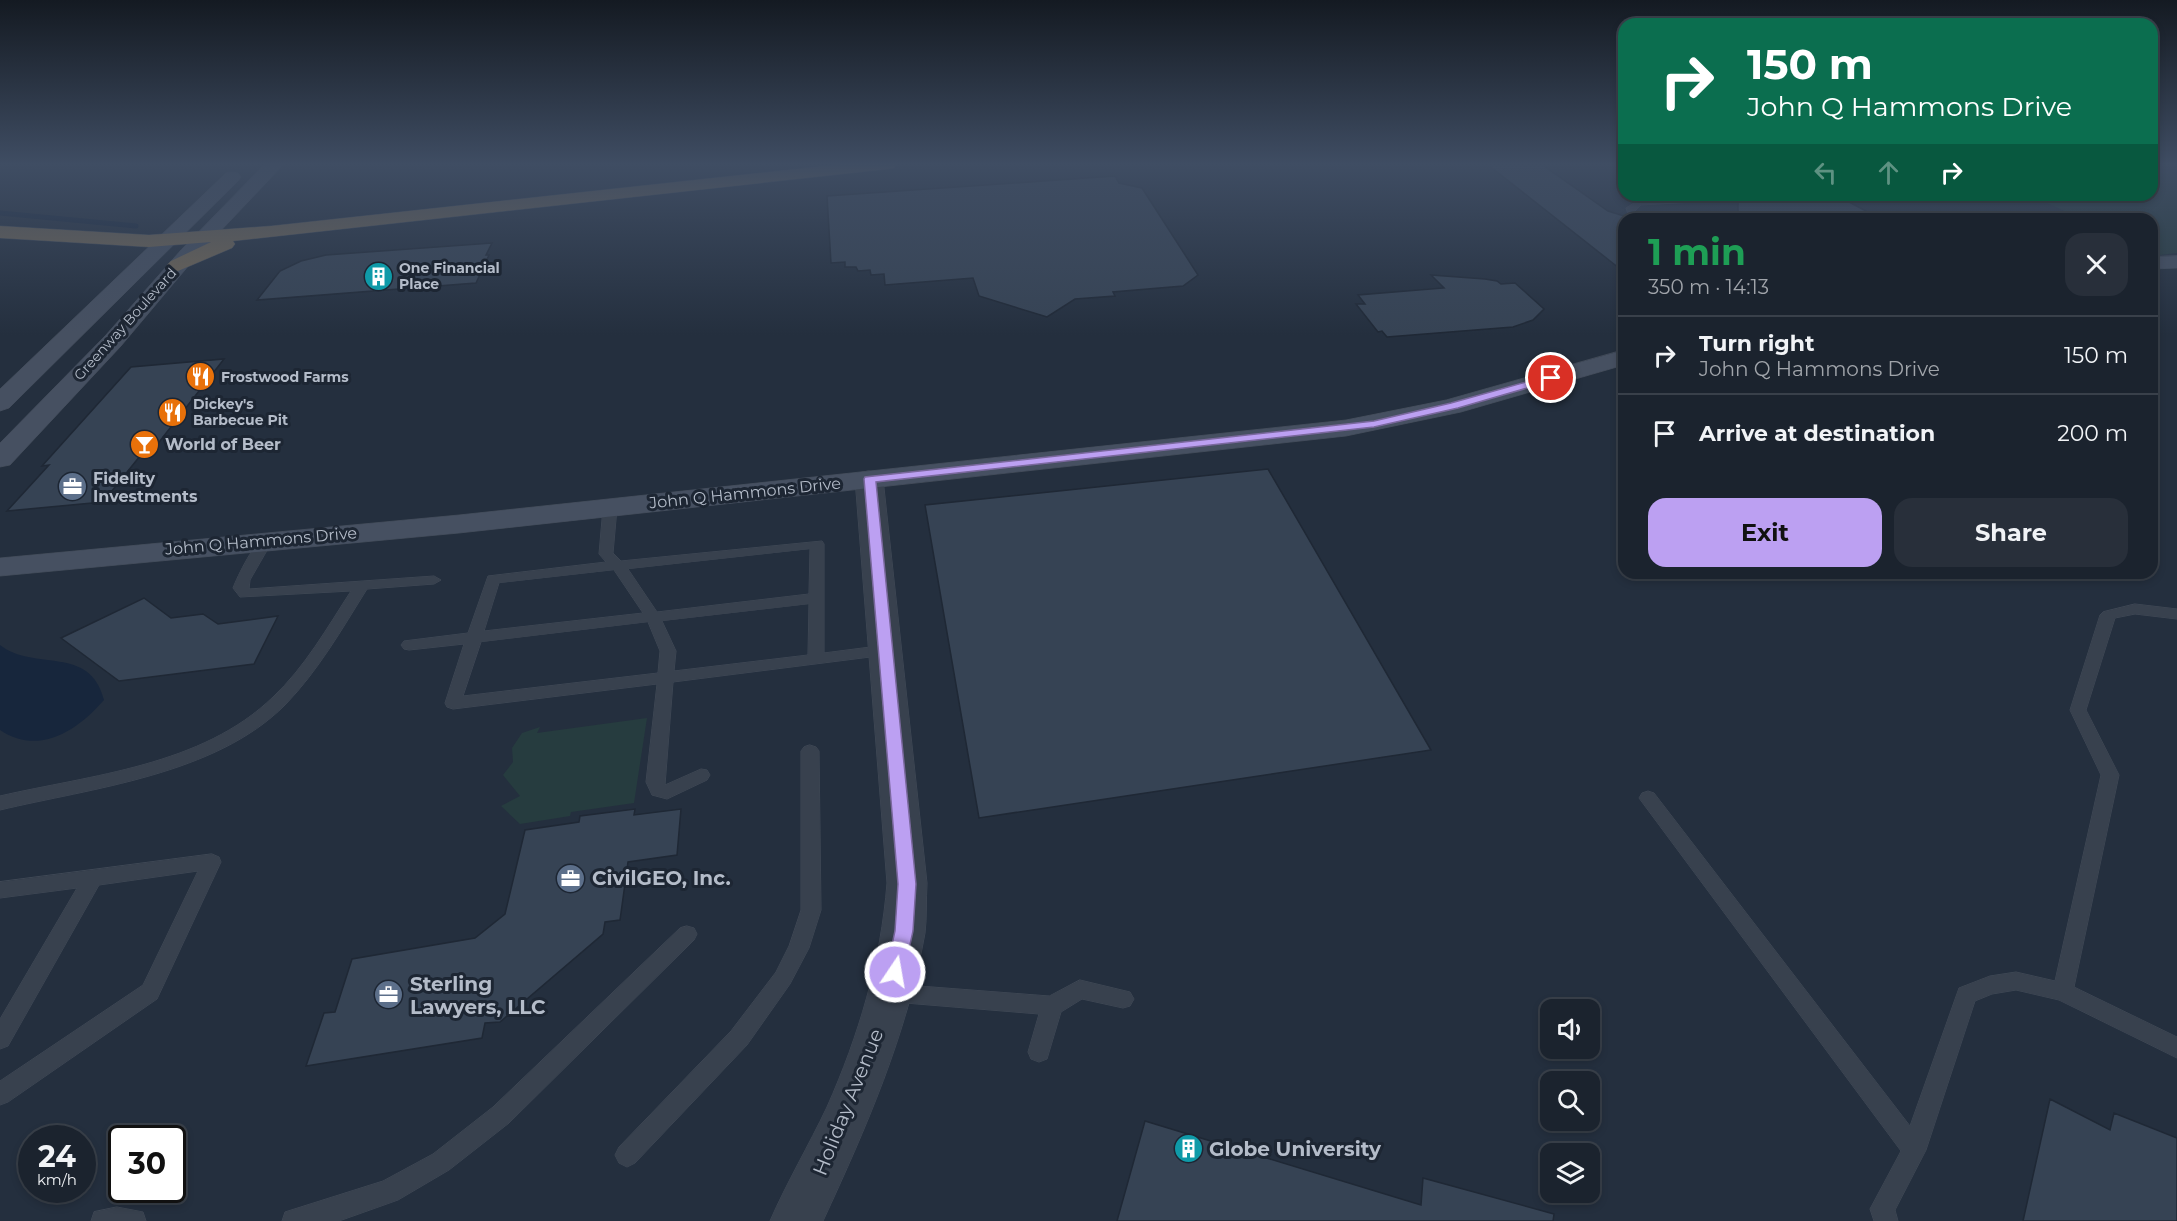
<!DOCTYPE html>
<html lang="en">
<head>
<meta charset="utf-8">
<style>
	:root { --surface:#1b232e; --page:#282f3a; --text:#f1f3f6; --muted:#a0a4aa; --line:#39404a; --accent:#bca0f2 }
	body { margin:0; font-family:Montserrat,sans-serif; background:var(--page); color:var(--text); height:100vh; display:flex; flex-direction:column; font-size:22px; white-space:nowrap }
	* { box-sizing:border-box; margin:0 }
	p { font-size:20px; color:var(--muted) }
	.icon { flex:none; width:33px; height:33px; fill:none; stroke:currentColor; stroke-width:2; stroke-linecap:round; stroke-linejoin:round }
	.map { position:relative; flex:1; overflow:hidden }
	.side { position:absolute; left:1618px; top:213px; width:540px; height:366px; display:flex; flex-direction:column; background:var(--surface); border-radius:18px; box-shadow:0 3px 9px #0003,0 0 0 2px var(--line) }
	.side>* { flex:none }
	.hud { position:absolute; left:1618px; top:18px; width:540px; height:183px; border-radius:18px; box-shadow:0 3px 9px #0003,0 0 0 2px var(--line); background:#0b6e4f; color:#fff; overflow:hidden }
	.tools { position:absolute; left:1540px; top:999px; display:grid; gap:12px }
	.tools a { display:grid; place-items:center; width:60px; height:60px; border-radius:12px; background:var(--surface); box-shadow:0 3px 9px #0003,0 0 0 2px var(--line); font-size:30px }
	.speed { position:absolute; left:18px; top:1125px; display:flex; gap:12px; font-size:30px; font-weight:700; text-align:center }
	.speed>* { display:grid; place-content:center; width:78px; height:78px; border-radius:50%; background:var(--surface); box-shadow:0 3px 9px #0003,0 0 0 2px var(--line); line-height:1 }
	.speed small { font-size:15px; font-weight:400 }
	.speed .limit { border:3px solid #111; border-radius:9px; background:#fff; color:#111 }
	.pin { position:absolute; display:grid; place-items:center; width:51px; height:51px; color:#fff; margin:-26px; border:3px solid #fff; border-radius:50%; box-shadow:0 2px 6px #0007 }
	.me { position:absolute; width:66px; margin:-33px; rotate:12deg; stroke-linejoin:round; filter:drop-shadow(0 0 4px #0008) }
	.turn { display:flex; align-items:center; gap:21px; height:126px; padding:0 30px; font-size:27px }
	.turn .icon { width:78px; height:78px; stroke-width:2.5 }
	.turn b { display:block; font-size:42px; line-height:51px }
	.lanes { display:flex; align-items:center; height:57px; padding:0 30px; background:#0003; justify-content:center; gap:30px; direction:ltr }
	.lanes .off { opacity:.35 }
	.round { display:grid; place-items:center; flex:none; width:63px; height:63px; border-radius:18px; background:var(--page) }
	.overview { display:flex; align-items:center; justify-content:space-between; height:102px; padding:0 30px }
	h1 { font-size:36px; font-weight:700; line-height:45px; color:#1e9e55 }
	.primary-button { display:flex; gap:12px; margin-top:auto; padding:12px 30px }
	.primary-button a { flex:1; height:69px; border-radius:18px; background:var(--accent); color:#111; font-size:24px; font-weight:700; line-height:69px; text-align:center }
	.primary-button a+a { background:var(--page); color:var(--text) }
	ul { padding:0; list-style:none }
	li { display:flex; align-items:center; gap:18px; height:78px; padding:0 30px; border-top:2px solid var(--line) }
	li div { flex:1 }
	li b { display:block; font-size:22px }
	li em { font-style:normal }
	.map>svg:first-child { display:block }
	.green { fill:#263c3f }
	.water { fill:#17263c }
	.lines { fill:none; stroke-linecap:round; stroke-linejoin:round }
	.stream { stroke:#17263c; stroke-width:5 }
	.building { fill:#364354; stroke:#1f2835; stroke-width:1.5 }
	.lane-casing { stroke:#414a57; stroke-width:1 }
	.street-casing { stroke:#414a57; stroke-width:1 }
	.secondary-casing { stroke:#414a57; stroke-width:1 }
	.highway-casing { stroke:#434c59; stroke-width:1 }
	.lane { fill:#38414e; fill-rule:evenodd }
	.street { fill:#38414e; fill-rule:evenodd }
	.secondary { fill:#465061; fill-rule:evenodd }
	.highway { fill:#746855; fill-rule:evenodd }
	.route { fill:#bca0f2; stroke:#7a689d; stroke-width:1.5 }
	.labels { text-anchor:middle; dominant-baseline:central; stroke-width:6; stroke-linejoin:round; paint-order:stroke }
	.far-poi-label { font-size:14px; font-weight:bold; fill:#b4bcc9; stroke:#1d2633; text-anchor:start }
	.far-street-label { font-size:14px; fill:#b4bcc9; stroke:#1d2633 }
	.poi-label { font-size:16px; font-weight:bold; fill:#b4bcc9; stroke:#1d2633; text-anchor:start }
	.street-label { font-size:16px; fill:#b4bcc9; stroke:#1d2633 }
	.near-poi-label { font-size:20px; font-weight:bold; fill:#b4bcc9; stroke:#1d2633; text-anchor:start }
	.near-street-label { font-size:20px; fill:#b4bcc9; stroke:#1d2633 }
</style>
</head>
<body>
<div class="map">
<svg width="2177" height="1221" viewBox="0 0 2177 1221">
	<rect width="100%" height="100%" fill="#242f3e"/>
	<path class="green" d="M2153,166L2177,175V253L2160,255L2153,251L2152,219H2082L2030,195H2152Z
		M647,718L634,803L571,812L570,816L520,824L501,806L520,796L503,775L513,762L512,748L522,733L540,727L537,733Z"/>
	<path class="water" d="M0,645C34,672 90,644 104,700C77,731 39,756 0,730Z"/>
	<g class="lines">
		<path class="stream" d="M0,213L136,226"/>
	</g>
	<path class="building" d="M1487,164H1541L1608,211L1624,216V272Z
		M1115,176L1119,183L1142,188L1198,275L1183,286L1113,292L1115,296L1075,299L1047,317L979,296L973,278L885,285L884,274L871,275L870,270L858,271L856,267H845V262L831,263L827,196Z
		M1814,195H1836L1881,219H1738V200Z
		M492,243L486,255H489L476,283L257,300L280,271L301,261L326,255Z
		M1431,275L1485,279L1497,281L1501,284L1515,283L1544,309L1533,320L1513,327L1387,337L1382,331L1378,332L1356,304H1365L1358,295L1444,288Z
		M224,359L149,455L140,456L103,502L7,511L49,465L42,466L131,367Z
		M1268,469L1431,750L979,818L925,505Z
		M144,598L171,618L203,614L218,624L278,616L254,664L119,681L61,638Z
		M635,809L634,815L681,809L677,855L628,862L620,920L605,922L603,934L500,1022L485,1023L482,1038L306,1066L324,1013L335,1012L352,959L475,938L505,914L525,830L579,822L580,816Z
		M2050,1099L2110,1130L2114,1113L2177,1138V1221H2023Z
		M1145,1121L1421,1205L1423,1178L1554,1214L1553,1221H1117Z"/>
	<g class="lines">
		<defs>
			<path id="lane" d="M1690,197L1693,198V202L1641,205L1631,215L1628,214L1626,208L1639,200Z
				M610,504L617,508L613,553L621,561L822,541L824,544V653L886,645L894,650L886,655L673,682L665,785L701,769L707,770L710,775L707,780L667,799L652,795L646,782L657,684L453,709L447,707L445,703L464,644L409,650L404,649L401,645L404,641L468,633L488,576L606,562L599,554L603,508ZM810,549L809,594L657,612L628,569ZM614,570L643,613L484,631L499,583ZM809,604L808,655L674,671L676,651L662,621ZM648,622L660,651L658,673L463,696L481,642Z
				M266,536L273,540L250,580L249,589L434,576L441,580L434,584L367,589C342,629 318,671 285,705C215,775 92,788 0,810V796C91,775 202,766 273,697C305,667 327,628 351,591L240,597L233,588C237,577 256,538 266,536Z
				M2135,604L2177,609V619L2135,614L2115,618L2086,710L2119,775L2074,987L2177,1037V1058L2059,1000L2016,990L1992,994L1975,1001L1926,1150L1895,1210L1898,1221H1874L1870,1209L1901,1151L1639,798L1642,793L1648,791L1654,793L1910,1126L1959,988L1990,976L2016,972L2055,981L2101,775L2070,710L2100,615L2103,612Z
				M810,745L816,747L819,751L821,910L809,948L790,984L747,1045L635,1163L627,1167L619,1163L615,1155L619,1147L731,1031L776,972L789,946L801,910V751L804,747Z
				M212,854L219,857L221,862L157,999L8,1102L0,1105V1081L143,985L198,871L99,885L8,1046L0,1049V1019L77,888L0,898V882Z
				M687,926L694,928L697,934L694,940L509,1123L449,1170L398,1200L339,1221H282L285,1212L383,1181L433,1154L493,1107L680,928Z
				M1080,980L1130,992L1134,999L1130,1006L1123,1008L1082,999L1061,1012L1047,1059L1039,1062L1031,1059L1028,1052L1039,1014L893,1002L886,1000L883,993L886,986L893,984L1049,996Z
				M117,1207L143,1212L146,1221H91L94,1212Z"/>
			<path id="street" d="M869,471L879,473L883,479L927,883C926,899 927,917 925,933C907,1035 866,1128 823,1221H770C787,1182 809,1145 827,1107C859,1035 881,961 887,883L855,479L859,473Z"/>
			<path id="secondary" d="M265,164H284L195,258L121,346L10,465L0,467V443L105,336L181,250Z
				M232,172L238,173L241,177L238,181L9,408L0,411V389L226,173Z
				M2177,256V268L2152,269V257Z
				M1624,350V365L1461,412L1346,436L459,533L0,576V558L459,515L1346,420L1446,400Z"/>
			<path id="highway" d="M843,164H897L894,168L888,169L233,241L235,244L232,248L178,271L171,269L167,265L171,261L211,242L149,247L0,238V226L149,235L271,226Z"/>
		</defs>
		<use href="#lane" class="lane-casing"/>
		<use href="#street" class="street-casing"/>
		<use href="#secondary" class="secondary-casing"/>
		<use href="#highway" class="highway-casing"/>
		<use href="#lane" class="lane"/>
		<use href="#street" class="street"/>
		<use href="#secondary" class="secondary"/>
		<use href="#highway" class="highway"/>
	</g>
	<linearGradient id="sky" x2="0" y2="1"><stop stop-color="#141a22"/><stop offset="0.49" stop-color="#3f4d63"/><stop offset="1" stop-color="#3f4d63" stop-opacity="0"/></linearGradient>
	<rect width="2177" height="335" fill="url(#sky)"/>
	<path class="route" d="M1551,375L1556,378L1555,380L1458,408L1374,427L876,482L916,884L913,931L904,972L902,978L895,980L888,978L886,972L895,931L898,884L864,479L865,477L1374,421L1451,403Z"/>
	<defs>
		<symbol id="building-disc" viewBox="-11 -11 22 22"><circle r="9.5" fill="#0f9aa8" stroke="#1d2633"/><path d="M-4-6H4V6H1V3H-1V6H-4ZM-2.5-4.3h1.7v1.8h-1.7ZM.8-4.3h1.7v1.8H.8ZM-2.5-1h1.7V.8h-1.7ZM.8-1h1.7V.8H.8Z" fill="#fff"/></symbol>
		<symbol id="restaurant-disc" viewBox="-11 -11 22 22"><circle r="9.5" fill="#e8710a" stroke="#1d2633"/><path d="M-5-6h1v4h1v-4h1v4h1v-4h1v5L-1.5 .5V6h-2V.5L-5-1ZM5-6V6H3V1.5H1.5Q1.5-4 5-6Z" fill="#fff"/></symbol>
		<symbol id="bar-disc" viewBox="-11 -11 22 22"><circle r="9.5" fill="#e8710a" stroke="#1d2633"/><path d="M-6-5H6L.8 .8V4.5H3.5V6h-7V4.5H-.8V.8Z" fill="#fff"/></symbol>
		<symbol id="office-disc" viewBox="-11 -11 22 22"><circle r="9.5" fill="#5c6f8a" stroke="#1d2633"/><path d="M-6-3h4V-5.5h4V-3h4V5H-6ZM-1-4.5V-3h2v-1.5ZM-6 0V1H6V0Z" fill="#fff"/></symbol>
	</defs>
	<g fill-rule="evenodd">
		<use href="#building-disc" x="362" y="260" width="33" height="33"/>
		<use href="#restaurant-disc" x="184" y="360" width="33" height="33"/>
		<use href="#restaurant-disc" x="156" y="396" width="33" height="33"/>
		<use href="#bar-disc" x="128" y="428" width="33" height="33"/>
		<use href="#office-disc" x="56" y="470" width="33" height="33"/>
		<use href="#office-disc" x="554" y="862" width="33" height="33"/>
		<use href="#office-disc" x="372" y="978" width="33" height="33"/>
		<use href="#building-disc" x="1172" y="1132" width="33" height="33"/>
	</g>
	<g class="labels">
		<g class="far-poi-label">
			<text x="399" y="268">One Financial<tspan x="399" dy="16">Place</tspan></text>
			<text x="221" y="377">Frostwood Farms</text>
			<text x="193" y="404">Dickey's<tspan x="193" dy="16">Barbecue Pit</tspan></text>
		</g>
		<g class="far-street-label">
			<text transform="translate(125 324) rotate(-48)">Greenway Boulevard</text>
		</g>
		<g class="poi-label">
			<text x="165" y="444">World of Beer</text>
			<text x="93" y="478">Fidelity<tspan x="93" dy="18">Investments</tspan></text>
		</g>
		<g class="street-label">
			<text transform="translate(745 493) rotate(-6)">John Q Hammons Drive</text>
			<text transform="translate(261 541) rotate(-5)">John Q Hammons Drive</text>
		</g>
		<g class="near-poi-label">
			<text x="592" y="878">CivilGEO, Inc.</text>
			<text x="410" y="984">Sterling<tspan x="410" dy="23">Lawyers, LLC</tspan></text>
			<text x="1209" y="1149">Globe University</text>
		</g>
		<g class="near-street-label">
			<text transform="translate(848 1102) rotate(-68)">Holiday Avenue</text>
		</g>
	</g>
</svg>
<div class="tools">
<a><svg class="icon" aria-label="sound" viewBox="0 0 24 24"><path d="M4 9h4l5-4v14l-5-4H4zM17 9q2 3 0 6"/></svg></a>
<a><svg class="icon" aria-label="search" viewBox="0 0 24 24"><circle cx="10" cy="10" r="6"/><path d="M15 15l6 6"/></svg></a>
<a><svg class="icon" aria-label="layers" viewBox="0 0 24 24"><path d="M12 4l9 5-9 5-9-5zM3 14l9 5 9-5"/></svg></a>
</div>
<div class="speed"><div>24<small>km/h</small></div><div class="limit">30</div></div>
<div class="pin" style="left:1551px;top:378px;background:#d93025"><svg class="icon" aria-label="arrive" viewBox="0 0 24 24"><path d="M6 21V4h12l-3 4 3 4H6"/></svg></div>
<svg class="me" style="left:895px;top:972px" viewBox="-20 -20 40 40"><circle r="17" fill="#bca0f2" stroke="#fff" stroke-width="3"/><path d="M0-11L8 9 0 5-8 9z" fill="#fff"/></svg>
<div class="hud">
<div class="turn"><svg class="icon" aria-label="right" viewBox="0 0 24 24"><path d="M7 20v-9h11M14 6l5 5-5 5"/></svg><div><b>150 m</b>John Q Hammons Drive</div></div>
<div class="lanes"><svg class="icon off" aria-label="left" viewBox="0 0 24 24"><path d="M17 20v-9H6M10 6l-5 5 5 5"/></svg><svg class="icon off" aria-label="ahead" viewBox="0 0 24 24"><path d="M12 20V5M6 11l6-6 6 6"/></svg><svg class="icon" aria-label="right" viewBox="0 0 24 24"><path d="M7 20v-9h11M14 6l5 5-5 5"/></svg></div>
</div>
<section class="side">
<div class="overview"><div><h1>1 min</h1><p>350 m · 14:13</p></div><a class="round"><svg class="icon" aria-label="close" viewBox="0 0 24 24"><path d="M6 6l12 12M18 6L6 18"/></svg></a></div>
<ul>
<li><svg class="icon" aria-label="right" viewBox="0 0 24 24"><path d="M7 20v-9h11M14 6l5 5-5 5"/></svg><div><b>Turn right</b><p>John Q Hammons Drive</p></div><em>150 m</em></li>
<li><svg class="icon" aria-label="arrive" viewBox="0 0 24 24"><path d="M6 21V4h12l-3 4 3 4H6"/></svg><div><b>Arrive at destination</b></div><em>200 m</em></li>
</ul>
<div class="primary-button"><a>Exit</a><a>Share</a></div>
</section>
</div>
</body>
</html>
